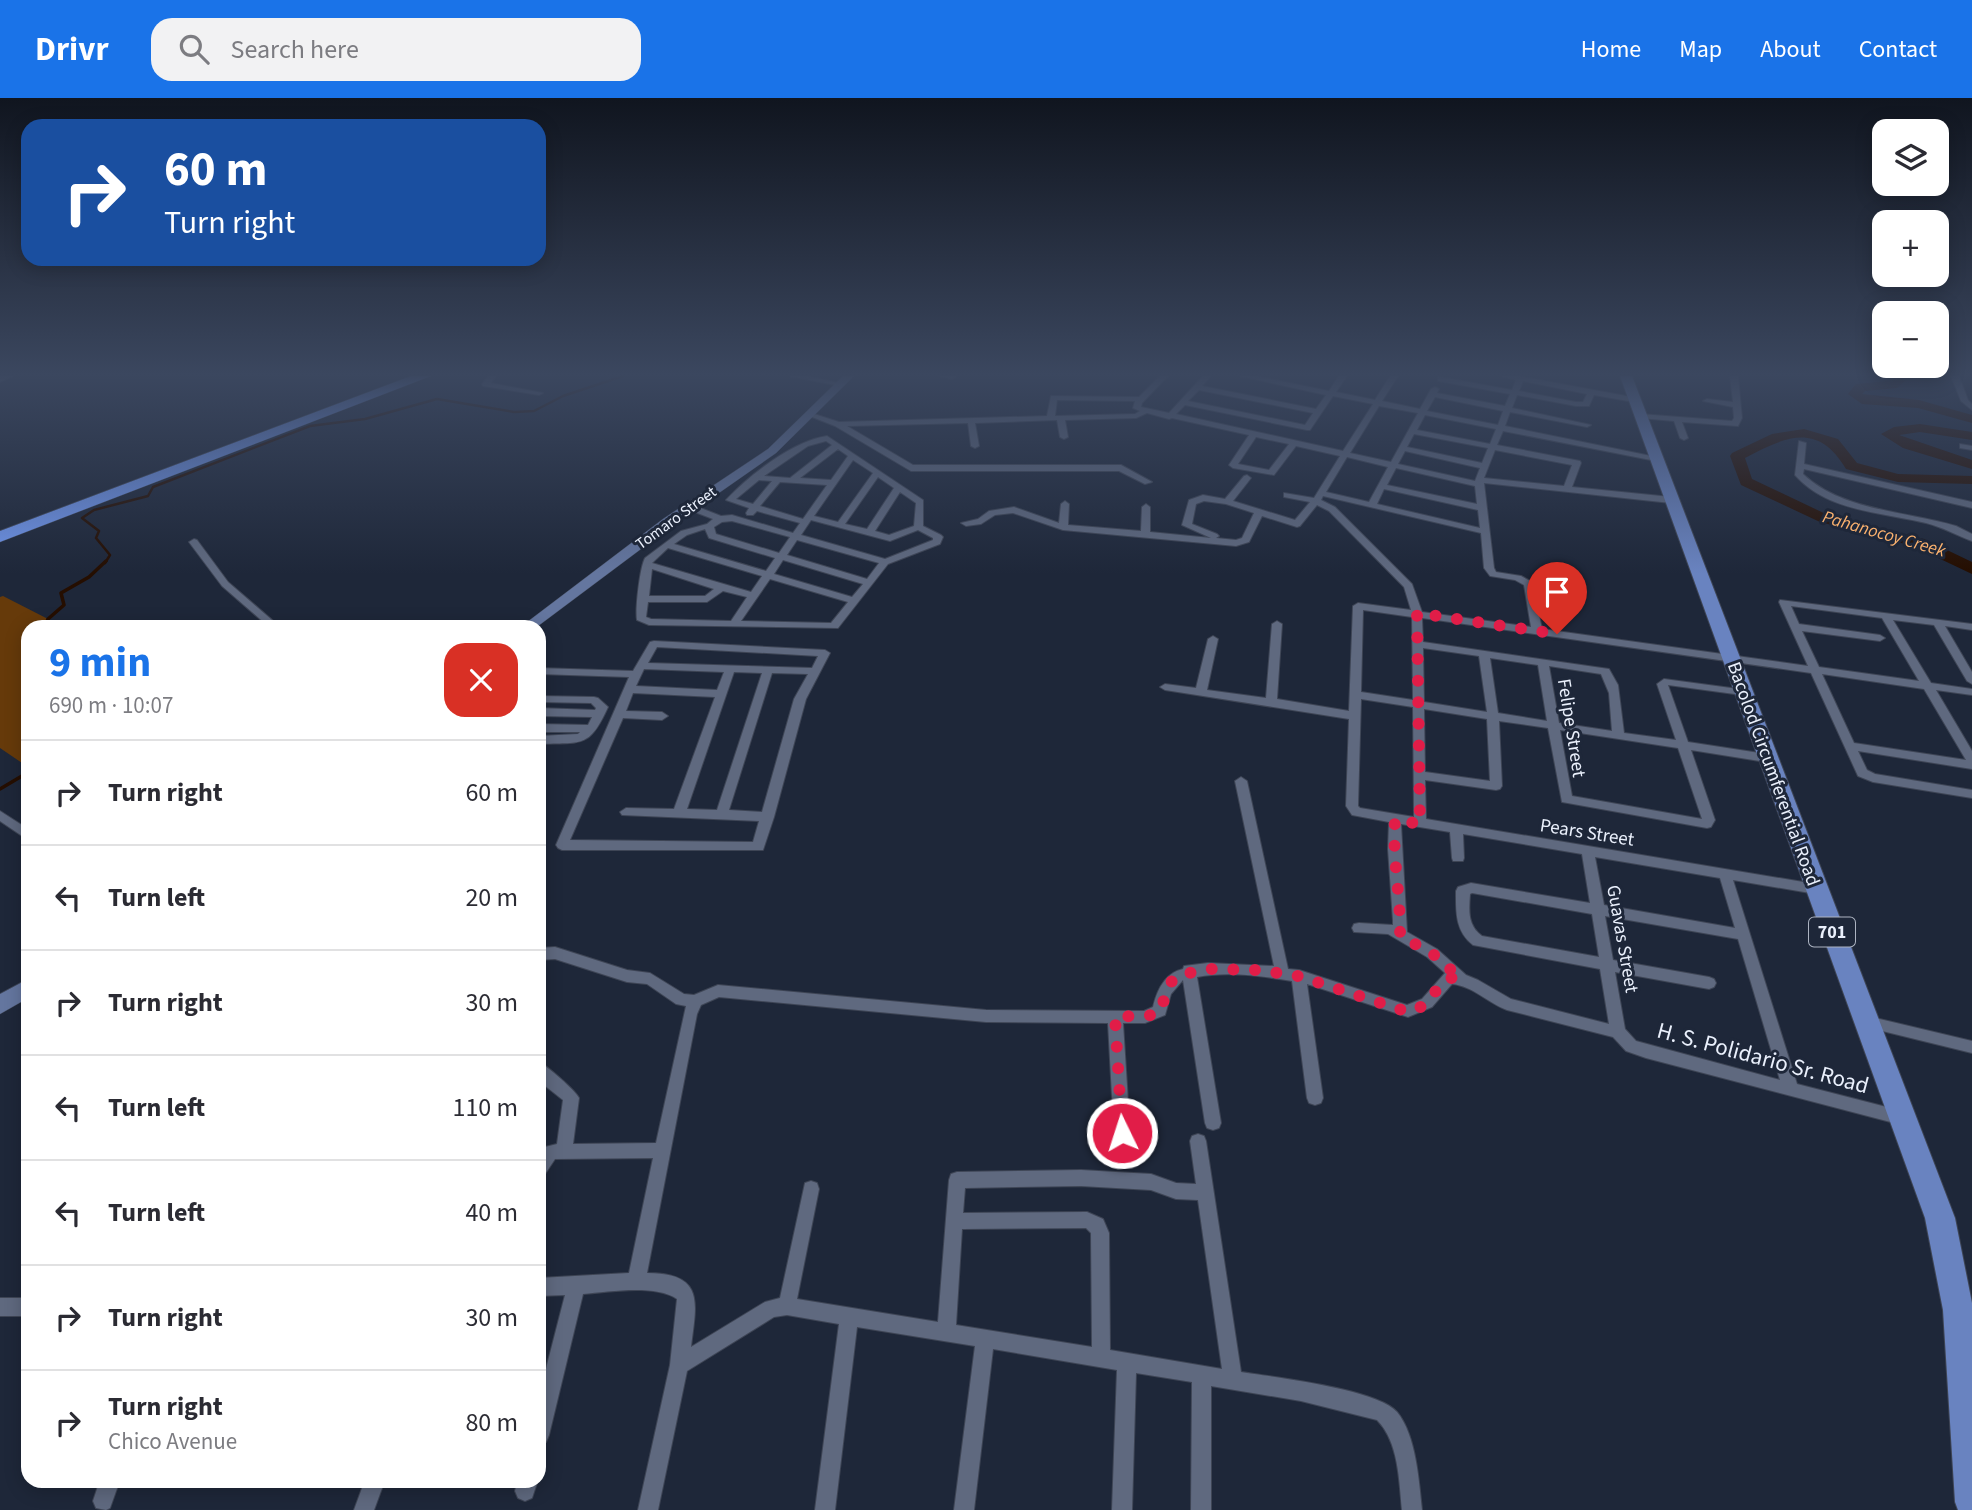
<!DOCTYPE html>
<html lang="en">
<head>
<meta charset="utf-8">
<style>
	:root { --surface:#fff; --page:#f2f2f3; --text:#2b2b33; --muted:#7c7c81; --line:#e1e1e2; --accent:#1a73e8 }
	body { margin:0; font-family:"Source Sans 3",sans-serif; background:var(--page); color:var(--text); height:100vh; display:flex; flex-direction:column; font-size:26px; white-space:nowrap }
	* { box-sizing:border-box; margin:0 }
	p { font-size:23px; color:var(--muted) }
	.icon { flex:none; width:38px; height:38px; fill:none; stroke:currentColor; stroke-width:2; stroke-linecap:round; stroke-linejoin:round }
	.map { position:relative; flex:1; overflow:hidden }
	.details { position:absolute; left:21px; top:522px; width:525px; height:868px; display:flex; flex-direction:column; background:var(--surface); border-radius:21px; box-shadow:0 4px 18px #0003 }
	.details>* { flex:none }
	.top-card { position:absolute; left:21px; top:21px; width:525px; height:147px; border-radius:21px; box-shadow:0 4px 18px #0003; background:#1a4fa0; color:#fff; overflow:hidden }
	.controls { position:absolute; left:1872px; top:21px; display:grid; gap:14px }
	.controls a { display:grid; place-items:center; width:77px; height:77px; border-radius:14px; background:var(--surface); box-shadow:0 4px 18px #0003; font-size:35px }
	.pin { position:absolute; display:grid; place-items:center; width:60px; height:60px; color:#fff; margin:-72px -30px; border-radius:50% 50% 50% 0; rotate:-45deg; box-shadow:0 0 7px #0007 }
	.pin .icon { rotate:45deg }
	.me { position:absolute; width:77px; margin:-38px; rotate:356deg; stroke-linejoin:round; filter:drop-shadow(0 0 5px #0008) }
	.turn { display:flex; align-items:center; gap:24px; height:147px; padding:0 28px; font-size:32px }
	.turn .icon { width:91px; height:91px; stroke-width:2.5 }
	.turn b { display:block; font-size:49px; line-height:60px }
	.round { display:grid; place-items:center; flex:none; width:74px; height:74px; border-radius:21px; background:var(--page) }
	.headline { display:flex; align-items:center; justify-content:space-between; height:119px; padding:0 28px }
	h1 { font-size:42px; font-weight:700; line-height:52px; color:var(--accent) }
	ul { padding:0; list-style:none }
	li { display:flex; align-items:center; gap:21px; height:105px; padding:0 28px; border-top:2px solid var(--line) }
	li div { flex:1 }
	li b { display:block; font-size:26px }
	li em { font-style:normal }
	header { display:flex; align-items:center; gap:42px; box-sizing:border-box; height:98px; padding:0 35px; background:var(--accent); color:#fff }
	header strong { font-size:33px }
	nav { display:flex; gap:38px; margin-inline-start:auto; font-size:24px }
	.search { width:490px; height:63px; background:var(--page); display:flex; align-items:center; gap:18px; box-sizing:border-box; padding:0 24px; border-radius:21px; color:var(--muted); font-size:26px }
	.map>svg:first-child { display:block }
	.green { fill:#663a0a }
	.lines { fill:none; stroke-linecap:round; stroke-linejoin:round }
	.stream-far1 { stroke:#250e00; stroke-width:2.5 }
	.stream { stroke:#250e00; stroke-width:3.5 }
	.river { fill:#250e00; fill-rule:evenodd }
	.street-casing { stroke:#3e4555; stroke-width:2 }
	.secondary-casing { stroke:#3e4555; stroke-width:1 }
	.primary-casing { stroke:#3e4555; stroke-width:2 }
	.highway-casing { stroke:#3e4555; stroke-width:1 }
	.street { fill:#5f697f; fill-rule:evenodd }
	.secondary { fill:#64769f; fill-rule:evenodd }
	.primary { fill:#6983c0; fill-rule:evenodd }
	.highway { fill:#6f95eb; fill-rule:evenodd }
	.route { stroke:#e11d48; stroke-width:12; stroke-dasharray:0 21.6 }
	.labels { text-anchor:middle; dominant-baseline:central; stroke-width:6; stroke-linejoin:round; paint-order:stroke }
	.far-street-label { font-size:16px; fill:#eaf0fc; stroke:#1e2739 }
	.far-water-label { font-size:18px; font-style:italic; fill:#fbb26f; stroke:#1e2739 }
	.shield { fill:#1e2739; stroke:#adb4c2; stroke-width:2 }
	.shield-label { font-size:18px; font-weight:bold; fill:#eaf0fc }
	.street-label { font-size:19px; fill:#eaf0fc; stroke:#1e2739 }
	.near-street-label { font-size:23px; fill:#eaf0fc; stroke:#1e2739 }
</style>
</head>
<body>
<header>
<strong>Drivr</strong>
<div class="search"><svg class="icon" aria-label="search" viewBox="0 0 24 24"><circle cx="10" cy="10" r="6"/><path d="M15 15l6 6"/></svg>Search here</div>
<nav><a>Home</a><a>Map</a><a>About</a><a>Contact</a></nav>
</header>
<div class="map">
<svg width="1972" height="1412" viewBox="0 0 1972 1412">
	<rect width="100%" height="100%" fill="#1e2739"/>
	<path class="green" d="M3,498L48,521L45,528H28V665L25,667L0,650V499Z"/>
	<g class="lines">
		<path class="stream-far1" d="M105,465L110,457L96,440L99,433L82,420L94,412L148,398L153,389L310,328L365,321L437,301L514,314L534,313L563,298L623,278"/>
		<path class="stream" d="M45,528L48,521L64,507L61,495L89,479L106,463
			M0,691L27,675L25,667L28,665"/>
		<path class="river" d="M1891,278H1904L1906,282L1897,290L1865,293L1862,296L1919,302L1972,317V325L1918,310L1862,306L1848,296L1856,286L1889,283L1893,281Z
			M1920,326L1972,334V342L1920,334L1899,337L1972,362V371L1903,350L1881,336L1894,329Z
			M1804,331L1838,341L1857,365L1898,376L1972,378V386L1898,384L1846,371C1818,324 1786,338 1745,360L1752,381L1830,418L1924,441L1972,464V476L1913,448L1820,424L1741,387L1730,358L1732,355L1772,336Z"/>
		<defs>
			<path id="street" d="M3,278H13L0,284V279Z
				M488,278H496L491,285L543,295L539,297L483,288L482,286Z
				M789,278H807L844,286L840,288Z
				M939,278H955L956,279L952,281Z
				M1160,278H1168L1142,305L1141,309L1169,315L1203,278H1211L1202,288L1316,311L1326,297L1240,278H1256L1329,293L1339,278H1347L1336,294L1375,302L1390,278H1398L1382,303L1420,311L1431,291L1435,289L1439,291L1437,295L1505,308L1510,296L1438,283V279H1441L1512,292L1516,282L1501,278H1518L1637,300L1638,302L1634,304L1594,297L1589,308H1576L1517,297L1512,310L1591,327L1587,329L1510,314L1505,328L1656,359L1660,361L1656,363L1503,333L1497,347L1580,363L1581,365L1572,389L1671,399L1675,402L1671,405L1484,385L1494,470L1496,474L1521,478L1532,484L1542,531L1808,568L1779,504L1780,502L1972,526V532L1945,528L1972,574V586L1967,583L1934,527L1893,522L1931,585L1972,591V597L1936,592L1972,653V671L1858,653L1867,672L1875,676L1972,692V700L1873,684L1858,678L1811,575L1422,520L1423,544L1609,571L1618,587L1624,635L1676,642L1657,586L1664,581L1746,592L1747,594L1742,597L1668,587L1688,644L1766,656L1772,660L1766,664L1691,652L1715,722L1711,729L1707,730L1562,704L1548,630L1499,623L1502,688L1500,691L1496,692L1425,682L1426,721L1821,787L1823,791L1821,795L1816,796L1733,782L1797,986L1902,1013L1908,1015L1910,1020L1908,1025L1902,1027L1646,960L1626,953L1613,939L1507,912C1488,905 1473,888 1452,886L1432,909L1408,919L1307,886L1323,1000L1321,1005L1315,1007L1309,1005L1307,1000L1292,883C1262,878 1228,873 1197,879L1221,1025L1219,1030L1213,1032L1207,1030L1205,1025L1183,882L1171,896L1165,917L1145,925H1123L1130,1035L1128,1040L1122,1042L1116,1040L1114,1035L1108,925L986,924L719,899L701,907L697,916L647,1175C706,1175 696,1206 691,1249L765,1204L780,1200L805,1085L811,1083L817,1085L819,1091L797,1201L938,1224L949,1082L951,1076L957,1074L1081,1072L1151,1076L1176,1085L1196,1086L1190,1043L1192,1038L1198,1036L1204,1038L1206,1043L1241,1274C1273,1279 1377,1291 1397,1314C1416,1337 1419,1383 1422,1412H1402C1399,1383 1399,1344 1377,1322L1301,1303L1211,1288V1412H1191L1192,1284L1136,1275L1132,1412H1112L1117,1272L993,1251L974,1412H954L975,1248L857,1229L835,1412H815L839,1226L787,1217L774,1219L687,1273L658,1412H638L670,1267L677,1201C655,1186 609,1194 583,1196L549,1337L546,1344L539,1347V1298L565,1197L539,1198V1180L629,1175L653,1060L555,1061L545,1076L539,1079V1057L545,1049L557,1046L563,1002L539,983V964C547,968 575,992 579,1000L573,1046L656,1045L686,908L676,906L647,886L627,884L555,861L539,862V850L555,849L627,872L650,875L684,896L694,897L718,887L986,912L1144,913L1153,909C1157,892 1165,875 1183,871L1184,868L1208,865L1274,868L1235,683L1241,679L1247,683L1288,871L1299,872L1407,907L1422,901L1445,875L1427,859L1388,836L1354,834L1352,830L1354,826L1359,825L1393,827V823L1388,751L1389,724L1352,717L1346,708L1349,621L1165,592L1160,589L1165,586L1196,590L1208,541L1213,538L1218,541L1207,592L1266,600L1272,526L1277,523L1282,526L1277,601L1349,613L1353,508L1358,505L1411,512L1404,489L1329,413L1317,407L1300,428L1297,429L1262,418L1249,444L1236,448L1063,432L1013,415L995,417L981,426L966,428L961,425L978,421L989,413L1014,409L1059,425L1061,406L1065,403L1069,406L1068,427L1141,433L1142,409L1146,406L1150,409V434L1211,440L1182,427L1189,402L1203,397L1225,401L1244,378L1247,377L1251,380L1233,403L1295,422L1310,404L1284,399V395L1314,400L1340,358L1296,348L1274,377L1233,370L1229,367L1249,337L1172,320L1169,321L1147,315L1136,320L1065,322L1068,339L1064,341L1060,339L1057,322L975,325L979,348L975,350L971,348L968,325L847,328L913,367H1121L1152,384L1145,386L1119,373H911L835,328L807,317L811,315L839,324L1047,318L1051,298L1139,299ZM1523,283L1587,296L1583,304H1576L1519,293ZM1199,292L1313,315L1305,327L1188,303ZM1333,298L1373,306L1343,353L1176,316L1185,307L1307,332H1310ZM1435,299L1503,313L1498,327L1427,313ZM1057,302L1135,303L1133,310L1140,313L1135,316L1055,318ZM1379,308L1418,315L1391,364L1350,355ZM1425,317L1496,331L1490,346L1417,332ZM1414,336L1488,350L1482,365L1407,349ZM1256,339L1289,346L1269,372L1238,366ZM1495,352L1572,367L1564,388L1484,380ZM1405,353L1480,370L1475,383L1398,366ZM1347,359L1388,369L1369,404L1326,394ZM1396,370L1475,388L1477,406L1387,387ZM1384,391L1478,412L1480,430L1377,406ZM1323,398L1481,435L1484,470L1490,478L1515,482L1524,487L1531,529L1422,514L1412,486L1335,409L1321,402ZM1204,403L1226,406L1254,415L1242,440L1236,442L1216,440L1219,438L1217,436L1192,426L1196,406ZM1791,508L1882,520L1919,583L1819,569L1802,533L1880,543L1885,540L1880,537L1799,526ZM1363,512L1412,519L1413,602L1361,594ZM1423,550L1479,558L1487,614L1424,604ZM1490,560L1538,567L1547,623L1498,615ZM1549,568L1601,576L1609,595L1612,633L1559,625ZM1822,576L1924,591L1966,662L1854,645ZM1361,601L1413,609L1414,719L1360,710L1358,708ZM1424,611L1487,621L1490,683L1425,674ZM1560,632L1678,650L1702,721L1572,698ZM1401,726L1450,734L1452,760L1453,763H1463L1464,760L1463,736L1582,756L1590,805L1471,785L1458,789L1456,793C1456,814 1455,833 1473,847L1600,871L1609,926L1511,901L1478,882L1466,877L1437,851L1407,834ZM1595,759L1720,780L1735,830L1604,807ZM1472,795L1592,816L1599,859L1482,838C1467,827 1469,812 1470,796ZM1605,818L1738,841L1780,982L1636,943L1625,931L1615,874L1709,891L1714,889L1716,885L1714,881L1709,879L1613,862ZM1081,1088L1151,1092L1176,1101L1198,1102L1222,1271L1110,1252L1109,1135L1103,1121L1087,1114L963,1115L965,1090ZM1086,1130L1091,1135L1092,1249L956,1227L962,1131Z
				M1730,278H1738L1742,320L1738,328L1682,324L1688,340L1684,342L1680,340L1674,323L1640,320L1636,318L1640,316L1732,323L1734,320L1733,309L1703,303L1707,301L1733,304Z
				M1951,278H1959L1968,302L1972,306V312L1961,303Z
				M827,338L923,402V428L941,437L943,439L940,446L888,466L838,530L649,527L637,522C635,511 640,469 645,460L681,433L707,426L713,421L687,411V407H693L721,418L732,417L793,435L800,425L757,413L753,417H747L746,415L749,410L726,402C749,377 793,343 827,338ZM826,343L832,347L790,380L764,378L808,348ZM838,351L848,358L831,382L800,380ZM853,362L873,375L838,424L814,418ZM878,379L894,390L867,431L845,426ZM759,382L772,383L753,406L736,401ZM780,384L827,387L803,421L760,408ZM900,394L916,405L914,428L889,437L875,433ZM811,422L890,443L918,432L933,440V442L885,461L801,437ZM732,423L790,439L779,455L716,436L714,429L722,424ZM705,431L709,440L775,460L766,473L674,446L687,437ZM797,442L879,465L867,481L787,457ZM668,450L762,478L751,494L652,465ZM783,462L863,486L852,499L774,476ZM652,471L714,491L705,498H649ZM770,481L848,504L831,525L741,523ZM723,493L747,499L731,523L651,521L646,519L648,504H707Z
				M1799,343L1806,345L1804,366L1972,404V410L1804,371L1803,376C1842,413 1906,413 1956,428L1972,436V443C1956,437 1942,429 1926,425C1881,414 1828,414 1795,377Z
				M1960,346L1972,348V352L1960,350Z
				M194,441L197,442L228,484L279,528H268L222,488L189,444Z
				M654,543L825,552L830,555L806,601L774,719L763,752H562L558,750L556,747L629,579L539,576V570L633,573L650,544ZM657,549L818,558L812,570L648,565ZM644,571L724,574L717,592L636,588ZM734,574L762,575L717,712L687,711ZM772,575L808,576L794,601L762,714L729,712ZM633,595L715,599L674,711L626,710L620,714L622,717L759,723L753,744L570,742L623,620L662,622L668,618L662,614L626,613Z
				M539,598L594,599L598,600L608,609C589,651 582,644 539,646V638L578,636L580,634H539V626L588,627L592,619L539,618V610L595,612L596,610L591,605L539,604Z
				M0,713L28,731V742L0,723Z
				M1867,918L1972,943V955L1862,928L1860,924L1862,920Z
				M0,1200H28V1218H0Z
				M100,1382H120L110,1410L106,1412L96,1410L93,1403Z
				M365,1382H385L374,1412H354Z
				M518,1382H538L532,1400L525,1403L518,1400L515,1393Z"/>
			<path id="secondary" d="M843,278H854L776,355L673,427L538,528H522L663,421L768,351Z
				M28,881V900L0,916V896Z"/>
			<path id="primary" d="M1620,278H1632L1955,1120L1972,1205V1412H1958L1955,1404L1943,1212L1925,1120Z"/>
			<path id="highway" d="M411,278H431L0,444V433Z"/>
		</defs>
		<use href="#street" class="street-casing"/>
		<use href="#secondary" class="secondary-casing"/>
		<use href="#primary" class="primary-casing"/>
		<use href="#highway" class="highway-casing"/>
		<use href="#street" class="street"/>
		<use href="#secondary" class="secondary"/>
		<use href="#primary" class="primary"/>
		<use href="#highway" class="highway"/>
	</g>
	<linearGradient id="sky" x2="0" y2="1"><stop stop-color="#10151f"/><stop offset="0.58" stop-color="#3b475f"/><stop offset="1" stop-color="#3b475f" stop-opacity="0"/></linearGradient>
	<rect width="1972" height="476" fill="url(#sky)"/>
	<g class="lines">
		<path class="route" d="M1122,1035L1115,919L1154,917L1160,913L1170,885L1179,877L1209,871L1259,872L1298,878L1408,914C1429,910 1433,891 1449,880H1460L1432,855L1400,838C1401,798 1392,761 1395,722L1420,726L1417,515L1557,536"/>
	</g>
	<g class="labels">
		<g class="far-street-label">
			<text transform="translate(676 420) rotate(-36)">Tomaro Street</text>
		</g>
		<g class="far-water-label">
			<text transform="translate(1884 436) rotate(16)">Pahanocoy Creek</text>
		</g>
		<rect class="shield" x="1809" y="819.5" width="46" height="29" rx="5"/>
		<g class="shield-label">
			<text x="1832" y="834">701</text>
		</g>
		<g class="street-label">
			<text transform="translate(1571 630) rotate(81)">Felipe Street</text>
			<text transform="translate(1773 676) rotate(70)">Bacolod Circumferential Road</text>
			<text transform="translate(1587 735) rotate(9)">Pears Street</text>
			<text transform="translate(1622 841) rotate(80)">Guavas Street</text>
		</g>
		<g class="near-street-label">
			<text transform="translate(1763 960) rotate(15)">H. S. Polidario Sr. Road</text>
		</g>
	</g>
</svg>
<div class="controls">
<a><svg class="icon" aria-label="layers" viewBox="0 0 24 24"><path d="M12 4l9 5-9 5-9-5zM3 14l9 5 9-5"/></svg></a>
<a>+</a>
<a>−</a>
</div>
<div class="pin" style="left:1557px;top:536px;background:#d93025"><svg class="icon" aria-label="arrive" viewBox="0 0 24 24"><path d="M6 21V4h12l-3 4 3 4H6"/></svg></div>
<svg class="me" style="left:1122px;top:1035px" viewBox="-20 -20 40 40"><circle r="17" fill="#e11d48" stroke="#fff" stroke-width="3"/><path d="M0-11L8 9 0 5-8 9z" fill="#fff"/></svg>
<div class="top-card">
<div class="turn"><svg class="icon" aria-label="right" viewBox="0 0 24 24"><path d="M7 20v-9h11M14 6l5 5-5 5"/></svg><div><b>60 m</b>Turn right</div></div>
</div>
<section class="details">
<div class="headline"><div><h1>9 min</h1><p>690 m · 10:07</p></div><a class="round" style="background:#d93025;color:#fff"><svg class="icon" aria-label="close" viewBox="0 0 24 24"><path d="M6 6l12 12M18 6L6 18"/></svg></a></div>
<ul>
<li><svg class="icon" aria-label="right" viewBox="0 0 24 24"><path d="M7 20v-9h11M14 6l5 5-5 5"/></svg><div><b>Turn right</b></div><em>60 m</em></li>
<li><svg class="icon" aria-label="left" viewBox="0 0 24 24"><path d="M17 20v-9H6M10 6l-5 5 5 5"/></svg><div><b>Turn left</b></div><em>20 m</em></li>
<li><svg class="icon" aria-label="right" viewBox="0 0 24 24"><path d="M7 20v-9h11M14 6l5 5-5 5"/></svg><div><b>Turn right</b></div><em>30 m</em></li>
<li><svg class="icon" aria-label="left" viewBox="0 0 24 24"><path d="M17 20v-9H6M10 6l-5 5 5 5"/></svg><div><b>Turn left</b></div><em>110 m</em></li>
<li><svg class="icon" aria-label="left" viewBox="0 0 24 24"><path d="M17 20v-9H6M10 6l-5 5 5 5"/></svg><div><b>Turn left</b></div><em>40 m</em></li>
<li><svg class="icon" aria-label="right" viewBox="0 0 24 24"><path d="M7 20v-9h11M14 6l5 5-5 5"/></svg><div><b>Turn right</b></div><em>30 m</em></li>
<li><svg class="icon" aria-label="right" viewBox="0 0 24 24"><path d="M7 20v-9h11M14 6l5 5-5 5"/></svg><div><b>Turn right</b><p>Chico Avenue</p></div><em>80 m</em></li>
</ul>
</section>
</div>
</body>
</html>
